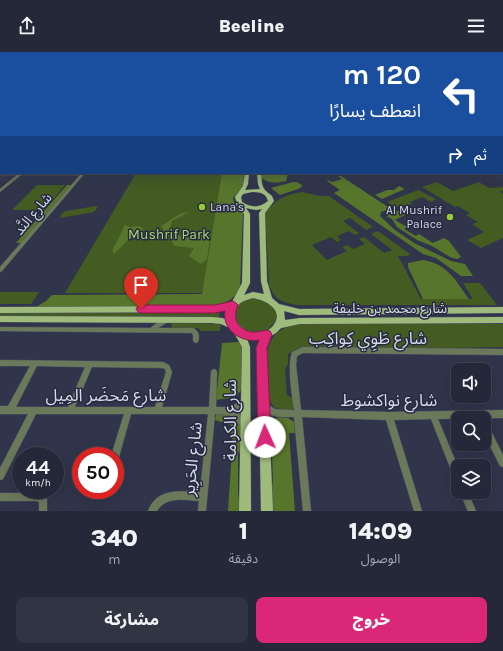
<!DOCTYPE html>
<html lang="ar">
<head>
<meta charset="utf-8">
<style>
	:root { --surface:#242838; --page:#303443; --text:#f1f3f6; --muted:#a3a6ae; --line:#414453; --accent:#db2777 }
	body { margin:0; font-family:Karla,"Noto Sans Arabic",sans-serif; background:var(--page); color:var(--text); direction:rtl; height:100vh; display:flex; flex-direction:column; font-size:15px; white-space:nowrap }
	* { box-sizing:border-box; margin:0 }
	p { font-size:13px; color:var(--muted) }
	.icon { flex:none; width:22px; height:22px; fill:none; stroke:currentColor; stroke-width:2; stroke-linecap:round; stroke-linejoin:round }
	.map { position:relative; height:459px; overflow:hidden; direction:ltr }
	.sheet { display:flex; flex-direction:column; background:var(--surface); flex:1 }
	.sheet>* { flex:none }
	.top-card { position:absolute; left:0px; top:0px; width:503px; height:122px; box-shadow:0 4px 16px #0002,0 0 0 1px var(--line); direction:rtl; background:#1a4fa0; color:#fff; overflow:hidden }
	.fabs { position:absolute; left:451px; top:311px; display:grid; gap:8px }
	.fabs a { display:grid; place-items:center; width:40px; height:40px; border-radius:8px; background:var(--surface); box-shadow:0 4px 16px #0002,0 0 0 1px var(--line); font-size:20px }
	.speed { position:absolute; left:12px; top:395px; display:flex; gap:8px; font-size:20px; font-weight:700; text-align:center }
	.speed>* { display:grid; place-content:center; width:52px; height:52px; border-radius:50%; background:var(--surface); box-shadow:0 4px 16px #0002,0 0 0 1px var(--line); line-height:1 }
	.speed small { font-size:10px; font-weight:400 }
	.speed .limit { border:6px solid #d22; background:#fff; color:#111 }
	.pin { position:absolute; display:grid; place-items:center; width:34px; height:34px; color:#fff; margin:-41px -17px; border-radius:50% 50% 50% 0; rotate:-45deg; box-shadow:0 0 4px #0007 }
	.pin .icon { rotate:45deg }
	.me { position:absolute; width:44px; margin:-22px; rotate:358deg; stroke-linejoin:round; filter:drop-shadow(0 0 3px #0008) }
	.turn { display:flex; align-items:center; gap:14px; height:84px; padding:0 16px; font-size:18px }
	.turn .icon { width:52px; height:52px; stroke-width:2.5 }
	.turn b { display:block; font-size:28px; line-height:34px }
	.then { display:flex; align-items:center; height:38px; padding:0 16px; background:#0003; gap:8px; font-size:15px }
	.eta { display:flex; justify-content:space-evenly; align-items:center; height:68px; text-align:center }
	.eta b { font-size:24px; font-weight:800; line-height:28px }
	.cta { display:flex; gap:8px; margin-top:auto; padding:8px 16px }
	.cta a { flex:1; height:46px; border-radius:8px; background:var(--accent); color:#fff; font-size:16px; font-weight:800; line-height:46px; text-align:center }
	.cta a+a { background:var(--page); color:var(--text) }
	header { display:flex; justify-content:space-between; align-items:center; height:52px; padding:0 16px; background:var(--surface); font-size:18px; font-weight:800 }
	.map>svg:first-child { display:block }
	.green { fill:#445b22 }
	.forest { fill:#58762b }
	.lines { fill:none; stroke-linecap:round; stroke-linejoin:round }
	.minor-casing { stroke:#4e5267; stroke-width:1 }
	.major-casing { stroke:#4e5267; stroke-width:1 }
	.minor { fill:#6b795b; fill-rule:evenodd }
	.major { fill:#9fbb7c; fill-rule:evenodd }
	.route { fill:#db2777; stroke:#8e194d }
	.poi-dot { fill:#96cc3a; stroke:#262a40; stroke-width:1.5 }
	.labels { text-anchor:middle; dominant-baseline:central; stroke-width:3; stroke-linejoin:round; paint-order:stroke }
	.far-poi-label { font-size:12px; fill:#d4d8e6; stroke:#262a40; text-anchor:start }
	.street-label { font-size:14px; fill:#d4d8e6; stroke:#262a40 }
	.park-label { font-size:14px; fill:#acd771; stroke:#262a40 }
	.near-street-label { font-size:17px; fill:#d4d8e6; stroke:#262a40 }
</style>
</head>
<body>
<header><svg class="icon" aria-label="menu" viewBox="0 0 24 24"><path d="M4 6h16M4 12h16M4 18h16"/></svg>Beeline<svg class="icon" aria-label="share" viewBox="0 0 24 24"><path d="M12 15V3M7 8l5-5 5 5M5 13v7h14v-7"/></svg></header>
<div class="map">
<svg width="503" height="459" viewBox="0 0 503 459">
	<rect width="100%" height="100%" fill="#30354b"/>
	<path class="green" d="M136,121H234L211,237L201,241H65Z
		M437,130L453,139L479,130L489,136L503,135V139H500L503,142V186L481,196L467,188L484,180L472,172L478,170L466,163L470,161L458,154L455,155L422,135Z
		M37,133H65L44,158H12Z
		M418,138L436,147L431,150L422,145L410,150L412,152C407,154 401,153 395,155L387,150Z
		M302,140L319,144H329L373,175L366,178L350,166L343,169L359,181L355,183L349,179L337,184L341,188L337,190L331,185L312,193L327,208L347,199L342,195L347,193L353,197L365,192L359,187L364,185L384,201L392,198L371,182L378,179L410,202L408,204H398L421,247H473L463,231H480L497,253H297C281,250 275,248 269,233L265,161C274,149 286,142 302,140Z
		M96,154L98,155L94,160L60,166L62,161L66,159Z
		M0,240H39L31,252H0Z
		M255,245C259,246 264,247 267,248C292,261 264,292 243,278C240,276 237,272 234,269V258L242,248Z
		M0,261H219L220,267L195,264L0,265Z
		M173,270L217,272L221,273L220,279H201L198,276H172L171,272Z
		M302,271L503,272V295L398,297L317,294L296,297L288,302V312L285,317L287,343L294,347V355L291,358L275,356C266,346 268,340 267,327C265,297 267,276 302,271Z"/>
	<path class="forest" d="M222,121H244L243,135L233,146L234,150L243,160L240,236C233,249 223,253 208,254L36,255L46,249L52,243L202,242Z
		M262,121H288L286,129C277,131 269,132 262,126Z
		M338,124H341L391,157L381,160L380,164L395,178L414,191L451,209L465,212L473,224H461L436,206L423,202L334,141L340,138L327,129L328,128L332,130L342,127Z
		M293,130H297L303,134L298,137L280,143L271,136Z
		M67,133H71L22,191H16Z
		M399,134L405,137L382,147L375,143L387,138H394Z
		M399,158L407,162L395,168L407,175L404,177L416,184L419,182L433,191L444,186L449,189L461,205L457,207L450,205L432,194L417,188L397,175L392,167L386,164Z
		M189,160L172,169L170,177C178,188 191,186 201,181L210,187L207,207L201,212L189,204L194,196L175,194L161,174C172,168 177,161 189,160Z
		M125,173L130,175L140,174L144,178L127,189L112,204L114,200L112,199Z
		M423,208C448,212 455,228 469,247H423L408,215V211Z
		M239,290L242,292V337C236,347 227,346 216,348L222,291Z
		M233,357L239,360L242,366L243,391L238,403V443L244,459H228L232,398L231,373L215,368L216,363L221,358Z
		M278,365L288,366L294,370L295,381H289L295,459H270V439L273,430L272,399L269,378L271,369Z"/>
	<g class="lines">
		<defs>
			<path id="minor" d="M1,79V81L0,82V80Z
				M0,90H1V93H0Z
				M502,97H503V99H502Z
				M502,102H503V105H502Z
				M502,109H503V112H502Z
				M0,121H85L2,219L0,220V215L80,123H21L0,140V137L17,123H0Z
				M164,266H168L169,268L168,270L158,276H193C199,279 200,284 198,290L196,291L194,290L193,288V283L192,281L0,279V275L150,276Z
				M303,295L503,297V303L303,301L297,304L296,313L301,358L389,360L503,358V366L438,367L458,415V429L455,428L431,367L394,368L422,459H414L386,368L302,365L311,459H303L294,365C282,365 268,367 260,354L264,350L275,357L294,358C292,343 287,314 292,300Z
				M0,308L163,310L169,313L172,320L162,355H209L211,320L212,318L214,317L216,318L217,320L216,355C223,355 230,356 237,351C240,349 242,346 245,345L247,346L248,348C246,353 241,357 236,360L247,368L248,371L247,374L244,375L241,374L229,363L215,362L206,459H198L199,449C184,448 166,444 157,459H148C157,436 179,439 200,440L208,362H131L119,405L118,408L115,409V404H111L124,362H36L3,427L0,428V416L28,362H0V354H8L30,314H0ZM37,314L85,315L68,355H16ZM92,315L162,316L165,317L166,320L155,355H75Z
				M484,370L487,371L503,403V415L500,414L484,382Z
				M460,440H468L476,459H468Z
				M0,441H36L46,445L47,448V459H39V450L36,449H0Z"/>
			<path id="major" d="M0,104H1V107H0Z
				M245,121H249L248,132L245,138L260,137L258,132L257,121H261C262,126 261,134 265,138C270,144 271,140 274,149L265,161L267,229L272,246L279,252L299,257L503,255V261L299,263L284,259L285,268L300,266L503,265V271L300,272L281,276L276,281L271,284L266,296L273,459H261L258,296L261,288H250L247,287L250,295L251,459H239L242,295L232,277L221,272L212,271L0,270V264L212,265L222,266L228,268L226,265L228,257L215,260L0,261V255L215,254L232,250L242,231L244,162L237,151L235,145L243,134ZM252,140C260,140 266,141 268,149C260,156 251,156 242,150L241,145L243,142ZM246,156L256,158L262,157L259,161L261,229L264,242L253,240L244,243L250,231V162ZM253,246C267,248 285,259 273,274C254,295 219,265 242,250C245,248 250,247 253,246Z"/>
		</defs>
		<use href="#minor" class="minor-casing"/>
		<use href="#major" class="major-casing"/>
		<use href="#minor" class="minor"/>
		<use href="#major" class="major"/>
	</g>
	<linearGradient id="sky" x2="0" y2="1"><stop stop-color="#1a1d29"/><stop offset="0.52" stop-color="#48516c"/><stop offset="1" stop-color="#48516c" stop-opacity="0"/></linearGradient>
	<rect width="503" height="134" fill="url(#sky)"/>
	<path class="route" d="M233,249L236,251L238,253C232,266 237,277 251,280C258,281 264,277 270,279L272,283L267,296L271,385L269,390L265,392L260,390L258,385L256,296L259,288C241,291 222,278 225,259L215,261H141L138,260L136,257L138,254L141,253H215Z"/>
	<g class="poi-dot">
		<circle cx="202" cy="155" r="4"/>
		<circle cx="450" cy="165" r="4"/>
	</g>
	<g class="labels">
		<g class="far-poi-label">
			<text x="210" y="155">Lana's</text>
			<text x="442" y="158" text-anchor="end">Al Mushrif<tspan x="442" dy="14">Palace</tspan></text>
		</g>
		<g class="street-label">
			<text transform="translate(33 162) rotate(-50)">شارع النَّد</text>
			<text x="390" y="256">شارع محمد بن خليفة</text>
		</g>
		<g class="park-label">
			<text x="169" y="182">Mushrif Park</text>
		</g>
		<g class="near-street-label">
			<text x="368" y="286">شارع طَوِي كِواكِب</text>
			<text x="106" y="343">شارع مَحضَر المِيل</text>
			<text x="389" y="348">شارع نواكشوط</text>
			<text transform="translate(230 368) rotate(-90)">شارع الكرامة</text>
			<text transform="translate(192 407) rotate(-84)">شارع الحَرِير</text>
		</g>
	</g>
</svg>
<div class="fabs">
<a><svg class="icon" aria-label="sound" viewBox="0 0 24 24"><path d="M4 9h4l5-4v14l-5-4H4zM17 9q2 3 0 6"/></svg></a>
<a><svg class="icon" aria-label="search" viewBox="0 0 24 24"><circle cx="10" cy="10" r="6"/><path d="M15 15l6 6"/></svg></a>
<a><svg class="icon" aria-label="layers" viewBox="0 0 24 24"><path d="M12 4l9 5-9 5-9-5zM3 14l9 5 9-5"/></svg></a>
</div>
<div class="speed"><div>44<small>km/h</small></div><div class="limit">50</div></div>
<div class="pin" style="left:141px;top:257px;background:#d93025"><svg class="icon" aria-label="arrive" viewBox="0 0 24 24"><path d="M6 21V4h12l-3 4 3 4H6"/></svg></div>
<svg class="me" style="left:265px;top:385px" viewBox="-20 -20 40 40"><circle r="19" fill="#fff"/><path d="M0-13L10 11 0 6-10 11z" fill="#db2777"/></svg>
<div class="top-card">
<div class="turn"><svg class="icon" aria-label="left" viewBox="0 0 24 24"><path d="M17 20v-9H6M10 6l-5 5 5 5"/></svg><div><b>120 m</b>انعطف يسارًا</div></div>
<div class="then">ثم<svg class="icon" aria-label="right" viewBox="0 0 24 24"><path d="M7 20v-9h11M14 6l5 5-5 5"/></svg></div>
</div>
</div>
<section class="sheet">
<div class="eta">
<div><b>14:09</b><p>الوصول</p></div>
<div><b>1</b><p>دقيقة</p></div>
<div><b>340</b><p>m</p></div>
</div>
<div class="cta"><a>خروج</a><a>مشاركة</a></div>
</section>
</body>
</html>
